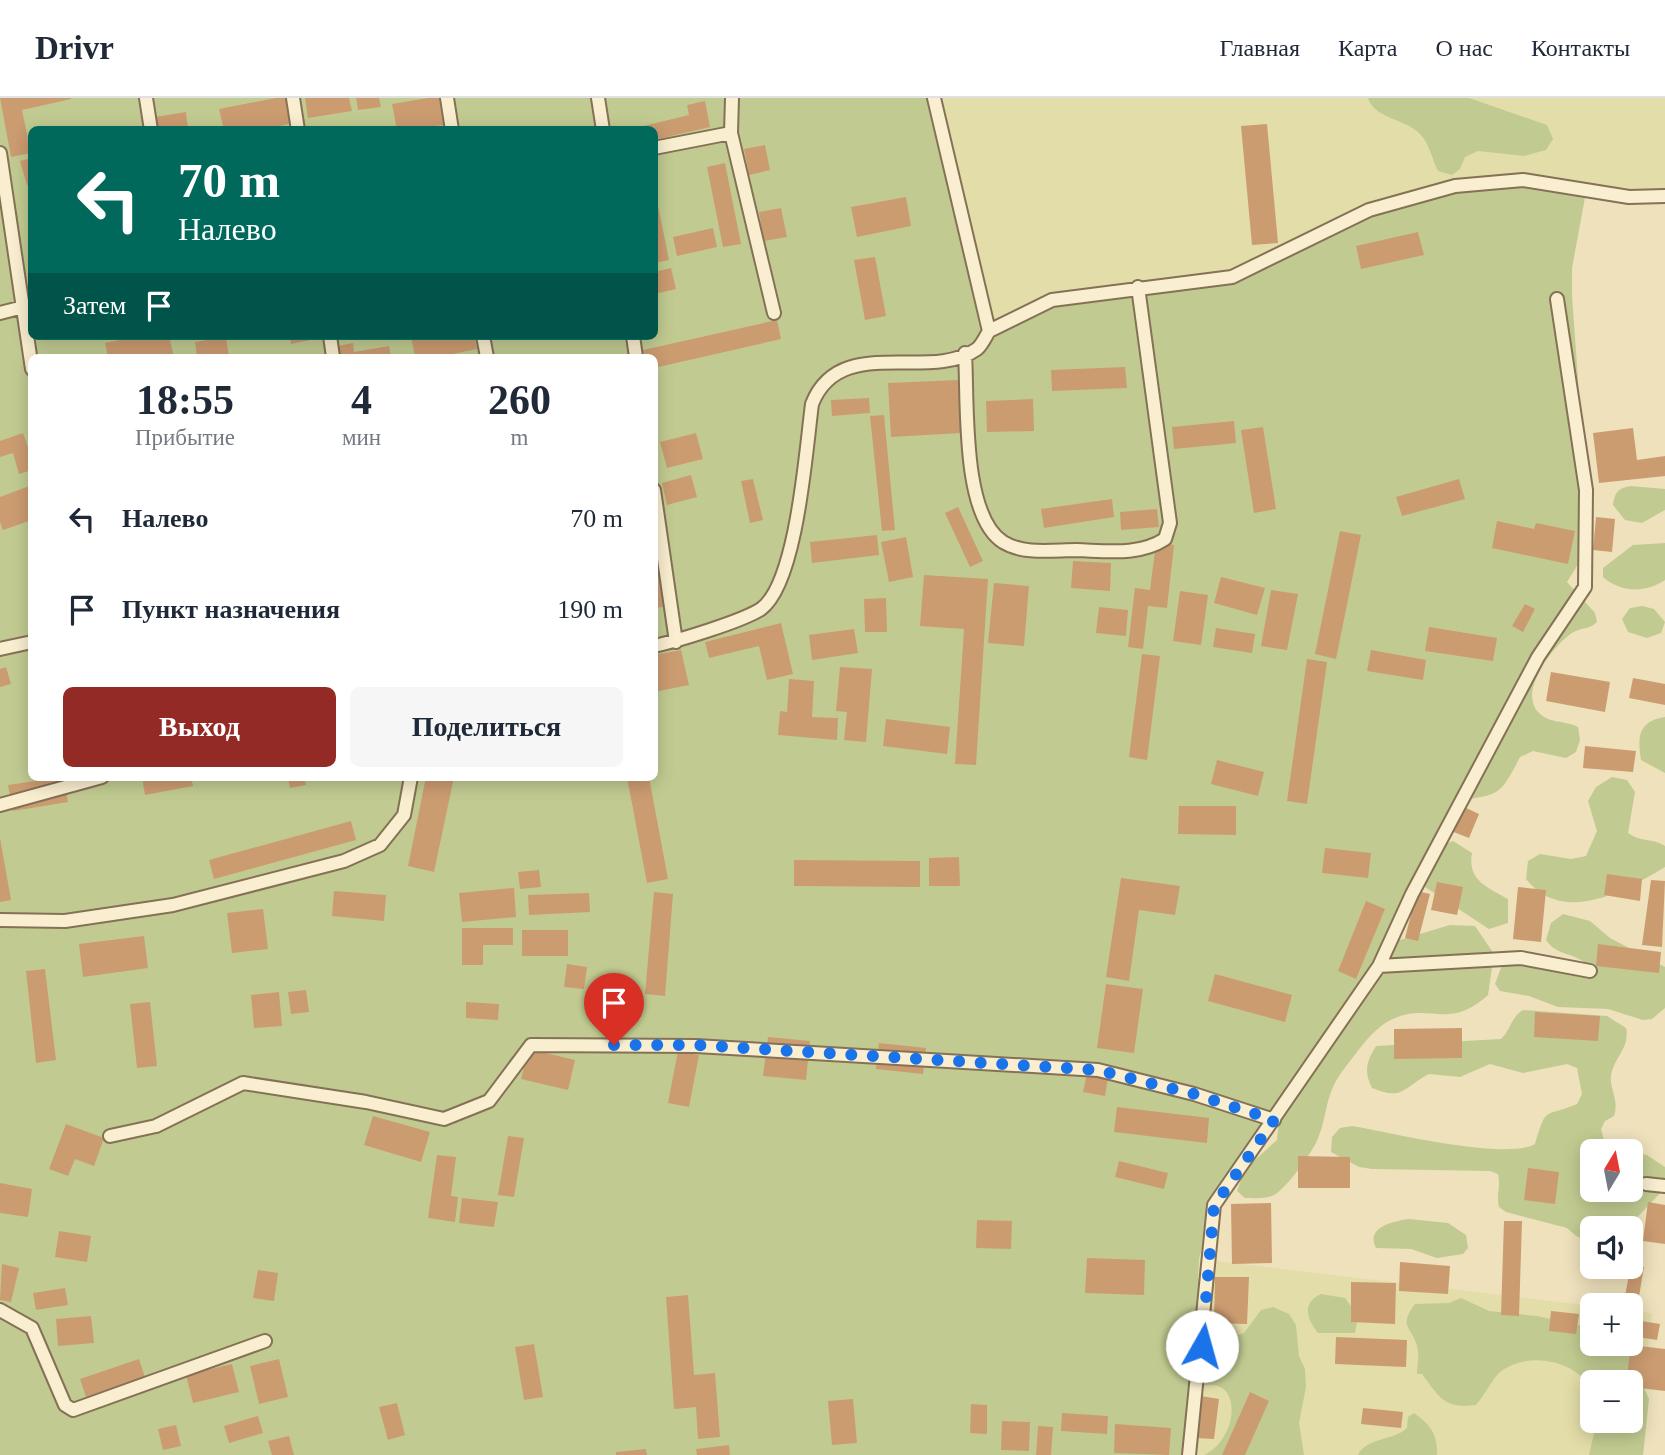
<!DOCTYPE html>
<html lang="ru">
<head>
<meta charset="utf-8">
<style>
	:root { --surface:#fff; --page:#f6f6f7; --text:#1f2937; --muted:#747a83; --line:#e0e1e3; --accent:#942a26 }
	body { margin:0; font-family:Georgia,serif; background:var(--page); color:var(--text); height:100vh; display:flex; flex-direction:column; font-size:26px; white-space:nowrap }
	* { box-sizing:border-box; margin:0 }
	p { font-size:23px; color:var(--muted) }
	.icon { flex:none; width:38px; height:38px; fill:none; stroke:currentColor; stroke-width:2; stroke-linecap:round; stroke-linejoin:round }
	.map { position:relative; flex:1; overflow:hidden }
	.side { position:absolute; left:28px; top:256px; width:630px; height:427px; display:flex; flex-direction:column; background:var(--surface); border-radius:10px; box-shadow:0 4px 18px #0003 }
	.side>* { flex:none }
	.hud { position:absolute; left:28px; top:28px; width:630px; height:214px; border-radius:10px; box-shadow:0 4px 18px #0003; background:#00695c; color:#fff; overflow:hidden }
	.needle { width:46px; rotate:10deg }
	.controls { position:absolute; left:1580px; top:1041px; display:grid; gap:14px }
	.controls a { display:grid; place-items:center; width:63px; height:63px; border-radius:10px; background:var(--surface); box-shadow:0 4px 18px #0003; font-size:35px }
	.pin { position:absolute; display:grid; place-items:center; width:60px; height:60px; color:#fff; margin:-72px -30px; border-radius:50% 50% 50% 0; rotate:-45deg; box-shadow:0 0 7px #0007 }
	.pin .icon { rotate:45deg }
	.me { position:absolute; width:77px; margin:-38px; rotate:7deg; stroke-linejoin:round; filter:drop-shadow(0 0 5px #0008) }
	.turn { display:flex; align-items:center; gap:24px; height:147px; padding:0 35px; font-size:32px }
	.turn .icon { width:91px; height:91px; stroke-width:2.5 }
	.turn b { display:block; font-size:49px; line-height:60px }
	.then { display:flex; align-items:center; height:66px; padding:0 35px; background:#0003; gap:14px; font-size:26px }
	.eta { display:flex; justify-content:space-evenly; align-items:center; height:119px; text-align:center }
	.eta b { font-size:42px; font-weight:800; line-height:49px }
	.action { display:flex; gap:14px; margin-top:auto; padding:14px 35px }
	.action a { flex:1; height:80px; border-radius:10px; background:var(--accent); color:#fff; font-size:28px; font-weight:800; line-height:80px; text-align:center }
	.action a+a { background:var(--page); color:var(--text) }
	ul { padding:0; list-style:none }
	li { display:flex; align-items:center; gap:21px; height:91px; padding:0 35px }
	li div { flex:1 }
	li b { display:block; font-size:26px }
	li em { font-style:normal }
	header { display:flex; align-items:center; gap:42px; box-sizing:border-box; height:98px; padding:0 35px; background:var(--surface); border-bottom:2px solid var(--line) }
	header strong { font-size:33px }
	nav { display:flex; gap:38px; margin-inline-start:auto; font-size:24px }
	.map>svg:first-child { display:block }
	.farmland { fill:#e3dda9; fill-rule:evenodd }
	.green { fill:#c1cb91; fill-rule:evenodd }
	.building { fill:#cc9c71 }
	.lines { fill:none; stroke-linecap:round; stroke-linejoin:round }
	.lane-casing { stroke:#857156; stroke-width:16 }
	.lane { stroke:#f9eecf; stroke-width:12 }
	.route { stroke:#1a73e8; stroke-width:12; stroke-dasharray:0 21.6 }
</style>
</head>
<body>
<header>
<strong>Drivr</strong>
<nav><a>Главная</a><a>Карта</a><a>О нас</a><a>Контакты</a></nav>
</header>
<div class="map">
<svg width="1665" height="1357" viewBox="0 0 1665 1357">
	<rect width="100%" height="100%" fill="#eee1bc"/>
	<path class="farmland" d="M934,0H1665V98L1586,94L1232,179L989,233Z
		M1199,1161L1592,1208V1246H1631V1213L1652,1215L1636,1357H1185ZM1592,1284H1631V1323H1592Z"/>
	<path class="green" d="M0,0H934L989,232L1052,202L1232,179L1369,112L1455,88L1523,82L1586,94L1572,170V198L1578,281L1582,443L1577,468L1567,484L1595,515L1597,524C1589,532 1581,529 1572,535C1554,547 1518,592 1538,614C1549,626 1564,622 1578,629L1580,642L1576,654L1566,660L1533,653L1520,659C1498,702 1499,695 1453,704L1430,752L1453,743L1472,755C1467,783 1488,789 1508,801V825L1489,831L1422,787L1393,844L1450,827L1475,828L1494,856L1488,897C1448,933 1430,904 1393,921C1372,930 1358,954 1344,971C1323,998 1329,1017 1316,1045C1309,1058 1284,1094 1272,1098C1264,1101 1253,1100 1245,1100L1237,1093L1245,1071L1277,1042L1279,1022L1218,1098L1199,1161L1198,1180L1203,1183C1207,1208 1212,1247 1244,1235L1261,1212L1273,1209L1289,1216L1296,1227L1299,1258L1305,1271L1306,1289L1299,1325L1304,1357H1204C1239,1341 1245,1274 1197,1289L1185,1357H0ZM32,32H654V238H32ZM32,259H654V679H32Z
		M1368,0H1469L1547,27L1553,41L1546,52L1524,58L1478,53L1465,59L1460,71L1452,77L1438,73C1431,59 1430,45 1418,34C1404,21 1374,20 1368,0Z
		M1631,388L1665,391V412L1642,425L1625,422L1613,407C1615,394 1618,390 1631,388Z
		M1665,445V482C1646,495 1621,495 1603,479V470L1633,447Z
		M1642,508L1654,511L1665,524L1661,535L1647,540L1628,534L1622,521L1630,510Z
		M1665,619V675L1641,662C1637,638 1639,623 1665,619Z
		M1612,679L1627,682L1635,694L1628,735C1639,744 1653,740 1665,748V769C1625,793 1563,828 1526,781L1528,763L1540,756L1571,761L1586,758L1597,733L1588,703L1596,689Z
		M1563,816L1590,823L1610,840L1665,869V910L1652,921L1643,922L1608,911L1558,909L1529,898L1500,893L1495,886L1505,859L1585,878L1587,866C1572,854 1557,858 1546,842L1551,825Z
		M1523,912L1607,918L1626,930C1630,948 1617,957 1612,973C1607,989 1620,1000 1614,1018L1605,1023L1601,1031L1604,1042L1616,1051L1630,1053L1592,1054V1092H1631V1054L1647,1057L1665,1069V1090L1627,1130H1592V1144L1576,1138L1567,1130L1506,1114L1499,1109C1496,1096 1501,1088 1498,1076L1490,1073L1372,1071L1359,1069L1331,1054L1332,1039L1340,1030L1352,1028C1389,1034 1505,1063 1535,1046C1547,1007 1543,1020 1577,1006L1582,996L1577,970L1567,966L1523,975L1490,966L1460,979L1429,976C1402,990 1404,1003 1372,990C1364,974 1366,964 1376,948L1501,941C1511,932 1510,920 1523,912Z
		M1409,1121L1448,1125L1466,1137L1468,1150L1463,1156L1437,1160L1411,1151L1376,1150C1365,1129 1394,1123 1409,1121Z
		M1321,1196L1345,1200L1358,1218L1355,1235H1318C1307,1221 1301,1205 1321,1196Z
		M1461,1200L1489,1213L1537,1218L1592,1230V1246H1624L1649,1301L1643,1357H1589L1597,1323H1631V1284H1592V1292C1576,1262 1526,1252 1499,1275C1490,1284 1485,1297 1476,1307C1444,1311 1440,1300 1422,1276H1417C1417,1269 1419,1260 1418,1253C1415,1229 1396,1231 1415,1206L1449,1205Z
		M1414,1315C1430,1326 1438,1337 1437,1357H1358C1367,1339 1393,1343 1407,1330L1408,1319Z"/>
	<path class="building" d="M0,0H71V1L22,12L31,55L11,59Z
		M276,0H288L293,25L262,32H224L219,11Z
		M305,0H349L352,13L308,20Z
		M356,0H379L381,9L358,12Z
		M428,0H439L444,27L397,32L392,6Z
		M705,3L710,29L654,42V32H627L689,17L687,7Z
		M186,14L188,32H157L155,19Z
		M1267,26L1278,145L1252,147L1241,28Z
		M765,47L770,72L749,77L744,51Z
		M32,60V86L27,87L20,63Z
		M725,65L741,146L723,149L707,69Z
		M654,88L669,162L654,165Z
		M906,99L911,128L857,139L851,109Z
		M781,110L787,139L764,143L759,114Z
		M713,130L717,149L677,158L673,139Z
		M1418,134L1424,157L1361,171L1356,148Z
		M875,159L886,218L865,222L854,162Z
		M671,170L676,191L654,196V174Z
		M777,222L781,241L654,270V259H645L643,252Z
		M140,238H169L174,259H108L105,245Z
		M290,238H320V240L291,246Z
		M411,238H474L477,251L438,259H415Z
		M226,239L229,259H197L195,244Z
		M353,245L354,254L389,248L391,259H340L338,248Z
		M1125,269L1127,290L1052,293L1051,272Z
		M959,282L961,335L891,339L888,285Z
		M869,300L870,315L832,318L831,302Z
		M1033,301L1034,333L987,334L986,303Z
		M884,317L895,432L882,433L870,318Z
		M1234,323L1236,345L1174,351L1172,329Z
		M1263,329L1276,411L1254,415L1241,332Z
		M1633,330L1637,362L1665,358V378L1599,385L1593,335Z
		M23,335L32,361V372L19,376L13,355L0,359V343Z
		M696,335L703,361L667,370L660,344Z
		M691,377L697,399L667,407L662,385Z
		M753,381L763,422L750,425L741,383Z
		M1459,381L1465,401L1402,418L1396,399Z
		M32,387V422L3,432L0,424V399Z
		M1112,401L1114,419L1044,430L1041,411Z
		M958,409L983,463L970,469L945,415Z
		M1157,411L1159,429L1121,432L1120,414Z
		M654,418L670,508L654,510Z
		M1596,419L1615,421L1612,454L1593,452Z
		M1497,423L1534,431L1536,425L1575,433L1568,466L1492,450Z
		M1340,433L1361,437L1336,561L1315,556Z
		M877,437L879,457L812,465L810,444Z
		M906,439L913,479L889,484L881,444Z
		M1156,445L1174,447L1167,510L1148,508L1143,551L1128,549L1135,490L1150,492Z
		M1073,463L1111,465L1110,493L1071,490Z
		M924,477L988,481L976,667L955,666L964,531L920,528Z
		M1221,479L1265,490L1257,517L1214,505Z
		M994,485L1029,488L1024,548L988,545Z
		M1271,492L1298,496L1287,552L1261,548Z
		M1180,493L1208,497L1201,547L1173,543Z
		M886,500L887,534H865L864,501Z
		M1525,506L1535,511L1523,534L1512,528Z
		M1099,509L1128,512L1126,538L1096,535Z
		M781,525L793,576L767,582L759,548L709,560L705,544Z
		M1429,529L1497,540L1493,563L1425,553Z
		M1216,530L1255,536L1252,555L1213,549Z
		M854,531L858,555L812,562L809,537Z
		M681,552L689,587L654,594V557Z
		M1371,552L1426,562L1423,582L1367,573Z
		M1142,556L1160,558L1147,662L1129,659Z
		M1307,561L1327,564L1307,706L1287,703Z
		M6,569L11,586L0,589V571Z
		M840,569L872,571L866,644L844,642L847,614L836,613Z
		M1551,574L1610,584L1605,614L1546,603Z
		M1633,580L1665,586V607L1629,600Z
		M789,581L814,583L812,619L838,620L837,642L778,637L780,613L787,614Z
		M886,621L950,629L947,656L883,648Z
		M1585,648L1636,653L1633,674L1583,670Z
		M1217,662L1264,674L1258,698L1211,686Z
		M63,679L68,704L13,713L8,687Z
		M142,679H191L193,688L145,697Z
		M288,679H304L306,687L290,690Z
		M426,679H454L434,774L408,768Z
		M627,679H649L668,781L647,785Z
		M1179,708H1236V737L1178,736Z
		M1462,708L1479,716L1469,740L1451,733Z
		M351,723L356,742L214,781L209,762Z
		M0,740L11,802L0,804Z
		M1325,750L1371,755L1368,780L1322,775Z
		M959,759L960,788H929V760Z
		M794,762L920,763V789L794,788Z
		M539,772L541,789L520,791L518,774Z
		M1607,776L1642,781L1640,803L1604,797Z
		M1121,780L1180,788L1175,817L1139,812L1129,883L1106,879Z
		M1651,782L1665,783L1662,849L1642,847Z
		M1437,784L1463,789L1457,817L1431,812Z
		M1518,789L1546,792L1541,844L1513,841Z
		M514,790L516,819L462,824L459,795Z
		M334,793L386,797L384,823L332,818Z
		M1417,793L1430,796L1418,843L1405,840Z
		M654,794L673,796L665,898L645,896Z
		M589,795L590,814L529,817L528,797Z
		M1366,803L1385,811L1356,881L1338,873Z
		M263,811L268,851L232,855L227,815Z
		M462,830H513V847H483V867H462Z
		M522,832H568V858H522Z
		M144,838L148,870L83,879L79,846Z
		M1598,846L1661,854L1659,875L1596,868Z
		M567,866L587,869L584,891L564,889Z
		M45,871L56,962L36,965L26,873Z
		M1215,876L1292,897L1285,924L1208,903Z
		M1106,886L1143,891L1134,955L1097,950Z
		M306,892L309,914L291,916L288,894Z
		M279,894L282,928L254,930L251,897Z
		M599,897L642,900L641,919L598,916Z
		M150,904L157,968L137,970L130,906Z
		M466,904L499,906L498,922L466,920Z
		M1535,914L1600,918L1598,943L1534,939Z
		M1462,930V960L1394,961V931Z
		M768,939L810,943L806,982L763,978Z
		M879,945L926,950L923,976L876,971Z
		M529,951L575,962L568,992L521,981Z
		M678,953L699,957L689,1009L668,1005Z
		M1087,976L1108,980L1105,998L1083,994Z
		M1117,1009L1209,1020L1207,1045L1114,1034Z
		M373,1018L430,1034L421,1064L364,1047Z
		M66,1026L104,1040L94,1068L75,1061L68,1078L49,1071Z
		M508,1038L524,1040L514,1099L498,1097Z
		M437,1057L456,1059L451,1098L458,1099L455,1124L428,1120Z
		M1298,1058L1350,1059V1090H1298Z
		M1119,1063L1168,1075L1164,1091L1115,1079Z
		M1528,1070L1559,1074L1555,1106L1524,1102Z
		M0,1085L32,1091L28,1119L0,1115Z
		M462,1100L498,1104L494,1129L459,1125Z
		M1648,1104L1665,1107V1146L1643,1143Z
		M1271,1105L1272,1165L1232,1166L1231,1106Z
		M977,1122L1012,1123L1011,1151L976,1150Z
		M1504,1123H1522L1519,1218L1501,1217Z
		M59,1133L91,1138L87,1164L55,1159Z
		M1087,1160L1145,1162L1144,1197L1085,1195Z
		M1400,1164L1450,1168L1448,1196L1399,1193Z
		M2,1166L19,1170L11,1204L0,1202Z
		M1631,1167L1644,1169L1635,1222L1660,1226L1657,1242L1631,1238V1208H1623Z
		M258,1172L278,1175L274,1203L253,1200Z
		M1215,1179H1249L1247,1226L1214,1225Z
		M1351,1184L1396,1185L1395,1226L1351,1224Z
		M65,1190L68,1207L36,1212L33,1195Z
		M688,1197L694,1277L715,1275L720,1339L698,1341L696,1309L674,1311L666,1199Z
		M1551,1213L1579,1216L1576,1236L1549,1233Z
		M91,1218L94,1245L58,1248L56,1221Z
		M1336,1239L1407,1242L1406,1269L1335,1266Z
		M534,1246L543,1299L524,1302L515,1249Z
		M1631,1247L1665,1251V1293L1631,1289V1284H1626Z
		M139,1261L145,1279L86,1299L80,1281Z
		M279,1261L288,1299L259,1306L250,1268Z
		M232,1266L239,1294L193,1305L186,1277Z
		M1250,1294L1269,1303L1245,1357H1222Z
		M1201,1298L1219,1301L1214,1341L1196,1340Z
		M853,1301L857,1345L832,1347L828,1303Z
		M397,1305L405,1337L388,1342L379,1309Z
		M971,1306L987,1307V1336L970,1335Z
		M1363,1310L1403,1314L1401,1330L1361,1326Z
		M1062,1315L1108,1318L1107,1336L1061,1333Z
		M258,1318L263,1335L229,1345L224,1328Z
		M1002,1323L1030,1324L1029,1353L1001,1352Z
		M1115,1326L1171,1330L1169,1357L1114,1355Z
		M176,1327L181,1348L163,1352L158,1331Z
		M1038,1328L1053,1329L1051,1357H1036Z
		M289,1338L294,1357H272L268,1343Z
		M729,1347L730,1357H697L696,1351Z
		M646,1351L647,1357H616V1354Z"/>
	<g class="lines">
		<defs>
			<path id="lane" d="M146,0L151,32
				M293,0L298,32
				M447,0L452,32
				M598,0L603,32
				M732,0L731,35L774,215
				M654,50L731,35
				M0,55L32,271
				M0,215L31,207
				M989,233L1052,202L1232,179L1369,112L1455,88L1523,82L1629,99L1665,98
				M330,238L333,259
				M483,238L487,259
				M633,238L636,259
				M965,255C968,302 961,417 1003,444C1024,457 1053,452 1077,452C1107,453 1139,458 1165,441L1170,425L1138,189
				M654,392L676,544
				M654,548C677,543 743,523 761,511C797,485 806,351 812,306C840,235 929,285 977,251C982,247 986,238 989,233L934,0
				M0,551L32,544
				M0,707L102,679
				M0,822L65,823L173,807L344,763L380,747L404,717L411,679
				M1379,868L1521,860L1590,873
				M110,1038L156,1028L243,985L366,1004L444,1021L489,1003L531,947L696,948L1098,972L1194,996L1274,1022
				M1646,1086L1665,1088
				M0,1212L32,1230L65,1307L73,1312L265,1243
				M1189,1357L1214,1107L1379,868L1412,796L1538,559L1585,489L1586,392L1557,201"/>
		</defs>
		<use href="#lane" class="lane-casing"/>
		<use href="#lane" class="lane"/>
	</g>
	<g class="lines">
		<path class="route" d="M614,947H696L1098,972L1194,996L1274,1022L1214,1108L1202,1248"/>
	</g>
</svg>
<div class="controls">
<a><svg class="needle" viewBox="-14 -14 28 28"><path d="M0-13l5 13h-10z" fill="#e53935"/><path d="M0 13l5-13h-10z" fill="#747a83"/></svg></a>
<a><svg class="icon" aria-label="sound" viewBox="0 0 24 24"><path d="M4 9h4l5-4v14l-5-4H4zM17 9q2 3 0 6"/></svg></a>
<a>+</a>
<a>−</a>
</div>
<div class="pin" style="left:614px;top:947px;background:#d93025"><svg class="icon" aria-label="arrive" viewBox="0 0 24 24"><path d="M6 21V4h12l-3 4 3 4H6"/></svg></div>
<svg class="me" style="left:1202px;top:1248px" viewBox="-20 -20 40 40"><circle r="19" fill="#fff"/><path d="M0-13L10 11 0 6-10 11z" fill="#1a73e8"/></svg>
<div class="hud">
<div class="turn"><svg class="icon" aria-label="left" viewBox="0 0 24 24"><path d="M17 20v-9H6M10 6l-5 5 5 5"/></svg><div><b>70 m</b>Налево</div></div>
<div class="then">Затем<svg class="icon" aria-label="arrive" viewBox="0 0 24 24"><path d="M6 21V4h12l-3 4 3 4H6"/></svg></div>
</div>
<section class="side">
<div class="eta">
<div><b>18:55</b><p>Прибытие</p></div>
<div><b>4</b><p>мин</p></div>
<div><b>260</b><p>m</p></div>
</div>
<ul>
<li><svg class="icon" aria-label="left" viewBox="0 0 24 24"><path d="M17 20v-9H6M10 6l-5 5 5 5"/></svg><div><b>Налево</b></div><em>70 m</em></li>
<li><svg class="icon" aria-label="arrive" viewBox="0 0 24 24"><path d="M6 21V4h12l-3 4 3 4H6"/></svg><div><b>Пункт назначения</b></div><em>190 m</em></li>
</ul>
<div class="action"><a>Выход</a><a>Поделиться</a></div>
</section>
</div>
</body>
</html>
